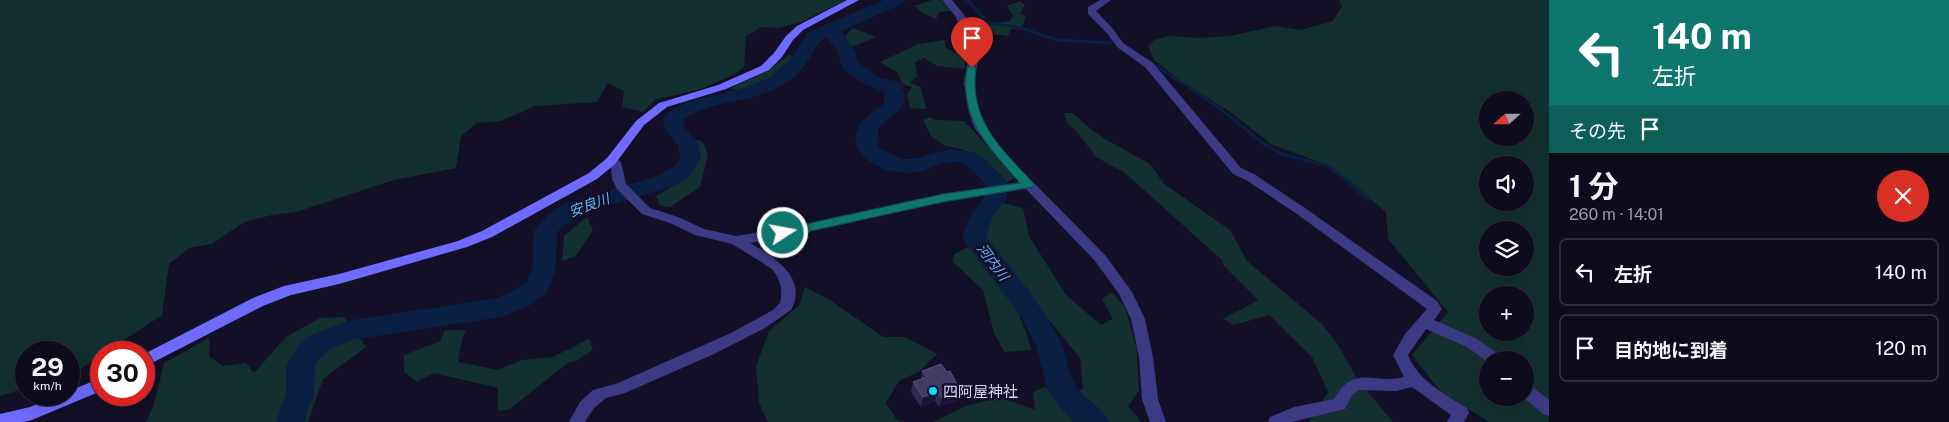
<!DOCTYPE html>
<html lang="ja">
<head>
<meta charset="utf-8">
<style>
	:root { --surface:#0e0b1c; --page:#1c1929; --text:#f1f3f6; --muted:#9b9ba3; --line:#2e2b3b }
	body { margin:0; font-family:"Public Sans","Noto Sans JP",sans-serif; background:var(--page); color:var(--text); height:100vh; display:flex; flex-direction:column; font-size:19px; white-space:nowrap }
	* { box-sizing:border-box; margin:0 }
	p { font-size:16px; color:var(--muted) }
	.icon { flex:none; width:28px; height:28px; fill:none; stroke:currentColor; stroke-width:2; stroke-linecap:round; stroke-linejoin:round }
	.map { position:relative; flex:1; overflow:hidden }
	.side { display:flex; flex-direction:column; background:var(--surface); width:400px }
	.side>* { flex:none }
	.hud { background:#0f766e; color:#fff; overflow:hidden }
	.needle { width:32px; rotate:249deg }
	.tools { position:absolute; left:1479px; top:91px; display:grid; gap:10px }
	.tools a { display:grid; place-items:center; width:55px; height:55px; border-radius:50%; background:var(--surface); box-shadow:0 5px 20px #0002,0 0 0 1px var(--line); font-size:25px }
	.speed { position:absolute; left:15px; top:341px; display:flex; gap:10px; font-size:25px; font-weight:700; text-align:center }
	.speed>* { display:grid; place-content:center; width:65px; height:65px; border-radius:50%; background:var(--surface); box-shadow:0 5px 20px #0002,0 0 0 1px var(--line); line-height:1 }
	.speed small { font-size:12px; font-weight:400 }
	.speed .limit { border:8px solid #d22; background:#fff; color:#111 }
	.pin { position:absolute; display:grid; place-items:center; width:42px; height:42px; color:#fff; margin:-51px -21px; border-radius:50% 50% 50% 0; rotate:-45deg; box-shadow:0 0 5px #0007 }
	.pin .icon { rotate:45deg }
	.me { position:absolute; width:55px; margin:-28px; rotate:79deg; stroke-linejoin:round; filter:drop-shadow(0 0 4px #0008) }
	.turn { display:flex; align-items:center; gap:18px; height:105px; padding:0 20px; font-size:22px }
	.turn .icon { width:65px; height:65px; stroke-width:2.5 }
	.turn b { display:block; font-size:35px; line-height:42px }
	.then { display:flex; align-items:center; height:48px; padding:0 20px; background:#0003; gap:10px; font-size:19px }
	.round { display:grid; place-items:center; flex:none; width:52px; height:52px; border-radius:26px; background:var(--page) }
	.overview { display:flex; align-items:center; justify-content:space-between; height:85px; padding:0 20px }
	h1 { font-size:30px; font-weight:700; line-height:38px }
	ul { padding:0; list-style:none }
	li { display:flex; align-items:center; gap:15px; height:68px; margin:0 10px 8px; padding:0 10px; border:2px solid var(--line); border-radius:8px }
	li div { flex:1 }
	li b { display:block; font-size:19px }
	li em { font-style:normal }
	main { display:flex; flex:1; min-height:0 }
	.map>svg:first-child { display:block }
	.green { fill:#12302f; fill-rule:evenodd }
	.lines { fill:none; stroke-linecap:round; stroke-linejoin:round }
	.stream-far1 { stroke:#0a1f44; stroke-width:3 }
	.stream { stroke:#0a1f44; stroke-width:4.5 }
	.river { fill:#0a1f44; fill-rule:evenodd }
	.street { fill:#3d3a85; fill-rule:evenodd }
	.secondary { fill:#6f6bff; fill-rule:evenodd }
	.wall { fill:#312854 }
	.shaded-wall { fill:#1d163a }
	.building { fill:#433a66; stroke:#5a527e }
	.route { fill:#0f766e; stroke:#0a4d48 }
	.poi-dot { fill:#00e5ff; stroke:#130f26; stroke-width:2 }
	.labels { text-anchor:middle; dominant-baseline:central; stroke-width:5; stroke-linejoin:round; paint-order:stroke }
	.water-label { font-size:14px; font-style:italic; fill:#62b6ff; stroke:#130f26 }
	.near-poi-label { font-size:15px; fill:#d9d4ff; stroke:#130f26; text-anchor:start }
</style>
</head>
<body>
<main>
<div class="map">
<svg width="1549" height="422" viewBox="0 0 1549 422">
	<rect width="100%" height="100%" fill="#130f26"/>
	<path class="green" d="M0,0H846L801,22L779,28L762,27L746,36L744,67L735,74L701,89L655,100L643,112L622,107L624,91L608,83L597,102L535,106L501,121L477,123L461,136L456,168L394,180L296,212L272,215L244,222L212,244L189,248L169,264L162,315L106,352H101V356L69,376V352H26V388L0,396Z
		M932,0H941L951,11L939,12L936,19L924,14L914,6Z
		M1339,0H1549V422H1489L1440,391L1412,355L1448,312L1388,239L1386,212L1332,167L1271,144L1229,111L1184,83L1154,60L1148,46L1154,40L1169,36L1196,38L1230,36L1275,26L1300,30L1333,21L1342,6ZM1488,100H1525V138H1488ZM1488,165H1525V202H1488ZM1488,230H1525V268H1488ZM1488,295H1525V332H1488ZM1488,360H1525V398H1488Z
		M1020,1L1025,5L1020,14L1026,16L1022,27L1010,30L1008,36L985,33L988,24L1010,21L1013,16L1007,6Z
		M853,28L876,37L852,47L843,39Z
		M944,40L946,48L965,57V69L937,66L924,58L915,62L917,76L910,83L921,87L926,109L910,108L907,94L912,87L902,84L898,73L880,62L918,44Z
		M790,54L795,61L776,79L741,92L731,88L767,71Z
		M1064,113H1073L1089,128L1105,139L1150,164L1164,184L1230,230L1247,261L1322,324L1338,345L1357,379L1393,422H1309L1328,392L1312,357L1269,315L1234,325L1223,319L1258,300L1224,266L1222,260L1125,173L1096,157L1078,133L1066,122Z
		M929,117L936,120L964,121L1017,177L1006,182L986,160L961,149L945,146L931,136L923,120Z
		M694,140L702,141L708,154L700,187L670,207L661,206L656,196C683,180 697,175 694,140Z
		M1000,202L1023,208L1029,236L1066,295L1101,325L1113,319L1102,299L1112,292L1125,307L1137,350L1139,391L1128,406L1141,422H933L966,406L1000,397L1035,410L1033,392L1044,387L1068,400L1083,388L1080,358L1039,308L1019,314L1032,350L1004,352L994,333L983,290L953,262L954,254L973,245L985,230L988,216Z
		M587,217L593,230L576,256L562,261L564,236Z
		M805,287L830,300L883,337H905L937,354L920,371L899,381L886,403L897,420L902,422H768L759,403L756,366L769,331L799,305Z
		M344,317L366,347L323,379L308,422H146L154,404L164,363L209,338L210,357L223,366L246,363L254,373L286,337L320,318Z
		M445,330H466L462,339L458,362L498,370L522,360L553,357L589,339L593,350L576,361L569,362L510,409L498,411V388L434,373L417,382L404,372V355L440,341Z"/>
	<g class="lines">
		<path class="stream-far1" d="M967,0L989,23L1021,28L1057,40L1113,43
			M1146,59L1218,107L1264,144L1282,154L1327,166L1349,182"/>
		<path class="stream" d="M1347,181L1368,199"/>
		<path class="river" d="M884,0H906L904,3L841,31L855,51L858,63L881,78L899,82C915,106 894,113 879,127L877,147L901,159H914L952,149L973,152L986,160L1007,182V198L993,216L986,237C1013,271 1042,304 1061,343C1067,355 1067,371 1074,383C1083,399 1102,406 1109,422H1073L1051,396L1047,388L1036,345L1020,315L962,238L970,216L985,196V184C978,176 969,164 959,162C945,159 928,171 914,173C890,176 842,158 859,126C865,116 876,111 884,103L885,92L862,83L843,69L837,51L827,37C817,41 812,57 804,66C798,74 790,81 781,86C751,103 708,100 683,120L684,126L698,144L701,158L688,178L674,186L579,214L564,225L557,233L556,267L549,287L546,293L527,307L501,317L351,340L329,350L315,363L314,394L304,422H276L286,394V368L289,360L298,346L311,335L351,320L472,302L497,298L509,293L527,282L532,267L534,231L548,215L563,204L658,176L672,168L680,158L678,145L664,127L663,119L671,110L688,102L744,88L769,78L790,60L808,32Z"/>
		<path class="street" d="M942,0H952L965,16L979,53L974,83L978,109L985,127L999,146L1033,182L1105,255L1132,292L1145,319L1153,357L1158,399L1166,422H1150L1142,399L1139,357L1131,319L1119,294L1095,261L1026,189L943,202L799,234L750,243C773,256 809,278 791,310L765,328L714,354L625,393L606,398L594,408L585,422H569L580,402L593,390L618,383L731,333L773,310L780,303L781,297V287L777,276L772,269L755,258L732,244L695,235L670,223L642,214L617,189L612,179L611,167L605,161L607,158H615L621,162L626,184L650,208L678,217L704,229L736,236L799,226L943,194L1020,182L991,150L974,127L968,109L964,83L969,53L956,17Z
			M1100,0H1111L1096,11L1113,29L1123,43L1153,63L1241,168L1254,174L1305,208L1437,301L1442,309L1434,320L1477,339L1501,356L1503,360H1488V362L1467,347L1426,329L1408,355C1418,381 1445,394 1467,408L1469,413L1464,422H1447L1451,415L1412,387L1396,391L1359,390L1352,395L1345,409L1292,422H1268L1270,417L1294,407L1334,399C1356,363 1372,385 1404,377L1393,355L1405,334L1427,309L1297,214L1246,180L1233,174L1145,67L1117,47L1107,33L1088,14V7Z
			M1525,383L1530,385L1549,400V416L1543,414L1524,398Z"/>
		<path class="secondary" d="M847,0H859L803,30L793,40L782,57L769,70L726,89L667,107L644,125L615,164L597,179L492,237L467,247L339,284L291,295L263,306L144,367V354L253,298L284,286L339,274L458,241L482,231L589,173L607,158L636,121L659,103L718,85L761,66L774,53L786,36L797,26Z
			M101,378V391L32,420L23,422H0V414L30,407L58,395H69V391Z"/>
	</g>
	<path class="wall" d="M922,371L960,390L958,400L939,407L935,401L921,407L911,392L913,382L921,379Z"/>
	<path class="shaded-wall" d="M960,390L958,400L939,407L942,398Z
		M937,392L935,401L921,407L923,397Z"/>
	<path class="building" d="M941,364L947,372L950,371L960,390L942,398L937,392L923,397L913,382L927,377L922,371Z"/>
	<path class="route" d="M972,65L976,68C969,120 1000,147 1032,182L1034,185L1032,187L943,202L783,237L778,236L777,233L783,229L943,194L1020,183C989,147 959,119 967,68Z"/>
	<circle class="poi-dot" cx="933" cy="391" r="5"/>
	<g class="labels">
		<g class="water-label">
			<text transform="translate(589 205) rotate(-20)">安良川</text>
			<text transform="translate(993 262) rotate(53)">河内川</text>
		</g>
		<g class="near-poi-label">
			<text x="943" y="391">四阿屋神社</text>
		</g>
	</g>
</svg>
<div class="tools">
<a><svg class="needle" viewBox="-14 -14 28 28"><path d="M0-13l5 13h-10z" fill="#e53935"/><path d="M0 13l5-13h-10z" fill="#9b9ba3"/></svg></a>
<a><svg class="icon" aria-label="sound" viewBox="0 0 24 24"><path d="M4 9h4l5-4v14l-5-4H4zM17 9q2 3 0 6"/></svg></a>
<a><svg class="icon" aria-label="layers" viewBox="0 0 24 24"><path d="M12 4l9 5-9 5-9-5zM3 14l9 5 9-5"/></svg></a>
<a>+</a>
<a>−</a>
</div>
<div class="speed"><div>29<small>km/h</small></div><div class="limit">30</div></div>
<div class="pin" style="left:972px;top:68px;background:#d93025"><svg class="icon" aria-label="arrive" viewBox="0 0 24 24"><path d="M6 21V4h12l-3 4 3 4H6"/></svg></div>
<svg class="me" style="left:783px;top:233px" viewBox="-20 -20 40 40"><circle r="17" fill="#0f766e" stroke="#fff" stroke-width="3"/><path d="M0-11L8 9 0 5-8 9z" fill="#fff"/></svg>
</div>
<section class="side">
<div class="hud">
<div class="turn"><svg class="icon" aria-label="left" viewBox="0 0 24 24"><path d="M17 20v-9H6M10 6l-5 5 5 5"/></svg><div><b>140 m</b>左折</div></div>
<div class="then">その先<svg class="icon" aria-label="arrive" viewBox="0 0 24 24"><path d="M6 21V4h12l-3 4 3 4H6"/></svg></div>
</div>
<div class="overview"><div><h1>1 分</h1><p>260 m · 14:01</p></div><a class="round" style="background:#d93025;color:#fff"><svg class="icon" aria-label="close" viewBox="0 0 24 24"><path d="M6 6l12 12M18 6L6 18"/></svg></a></div>
<ul>
<li><svg class="icon" aria-label="left" viewBox="0 0 24 24"><path d="M17 20v-9H6M10 6l-5 5 5 5"/></svg><div><b>左折</b></div><em>140 m</em></li>
<li><svg class="icon" aria-label="arrive" viewBox="0 0 24 24"><path d="M6 21V4h12l-3 4 3 4H6"/></svg><div><b>目的地に到着</b></div><em>120 m</em></li>
</ul>
</section>
</main>
</body>
</html>
